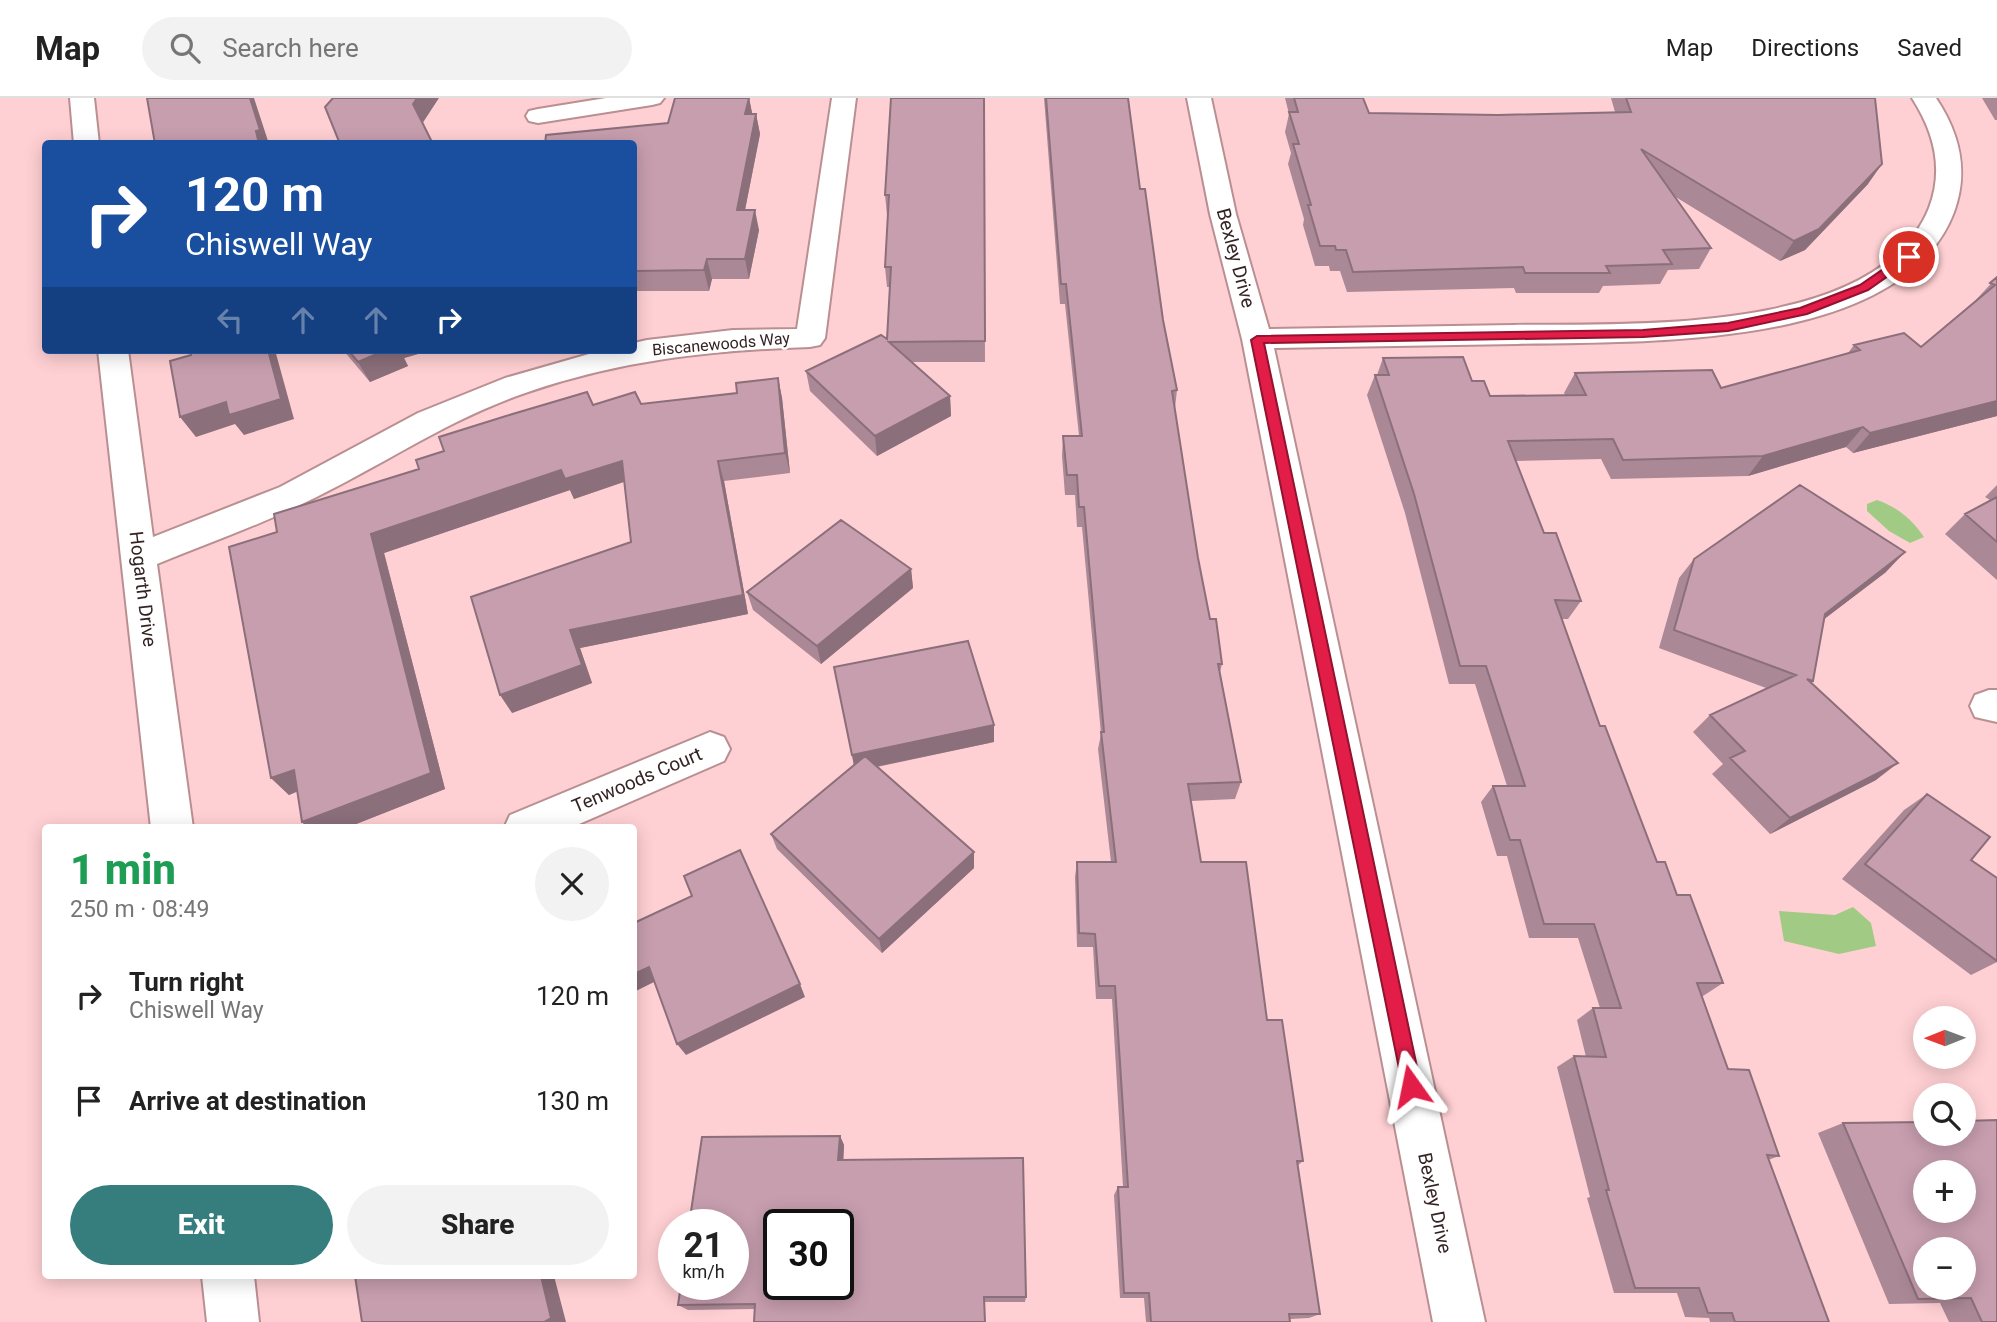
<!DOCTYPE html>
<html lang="en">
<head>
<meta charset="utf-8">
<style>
	:root { --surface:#fff; --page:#f2f2f2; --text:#222; --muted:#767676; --line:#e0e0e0; --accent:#357e7d }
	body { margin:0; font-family:Roboto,sans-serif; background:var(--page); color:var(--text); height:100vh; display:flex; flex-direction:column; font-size:26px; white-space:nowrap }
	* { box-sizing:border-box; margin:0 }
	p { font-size:23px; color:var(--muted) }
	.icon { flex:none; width:38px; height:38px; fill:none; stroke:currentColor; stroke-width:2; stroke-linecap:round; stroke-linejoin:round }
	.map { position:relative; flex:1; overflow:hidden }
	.sheet { position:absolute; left:42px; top:726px; width:595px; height:455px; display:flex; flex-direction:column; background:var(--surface); border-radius:7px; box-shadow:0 4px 18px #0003 }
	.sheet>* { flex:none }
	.hud { position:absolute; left:42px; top:42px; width:595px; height:214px; border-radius:7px; box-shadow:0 4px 18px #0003; background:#1a4fa0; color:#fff; overflow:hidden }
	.needle { width:46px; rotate:269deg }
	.buttons { position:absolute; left:1913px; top:908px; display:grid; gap:14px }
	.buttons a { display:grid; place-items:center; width:63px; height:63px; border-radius:50%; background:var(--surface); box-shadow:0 4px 18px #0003; font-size:35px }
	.speed { position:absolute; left:658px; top:1111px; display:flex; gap:14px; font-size:35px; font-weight:700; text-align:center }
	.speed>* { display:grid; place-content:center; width:91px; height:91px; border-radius:50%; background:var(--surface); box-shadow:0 4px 18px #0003; line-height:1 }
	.speed small { font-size:18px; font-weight:400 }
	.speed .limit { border:4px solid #111; border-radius:10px; background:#fff; color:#111 }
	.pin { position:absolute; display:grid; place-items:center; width:60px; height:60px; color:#fff; margin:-30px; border:4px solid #fff; border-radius:50%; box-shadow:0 2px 7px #0007 }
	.me { position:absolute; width:77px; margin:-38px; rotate:348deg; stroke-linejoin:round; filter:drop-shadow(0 0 5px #0008) }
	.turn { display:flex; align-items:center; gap:24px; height:147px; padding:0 28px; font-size:32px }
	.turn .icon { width:91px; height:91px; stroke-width:2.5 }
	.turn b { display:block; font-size:49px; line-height:60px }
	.lanes { display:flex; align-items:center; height:66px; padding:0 28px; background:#0003; justify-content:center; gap:35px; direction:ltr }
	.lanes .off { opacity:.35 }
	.round { display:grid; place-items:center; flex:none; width:74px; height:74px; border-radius:37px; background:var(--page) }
	.summary { display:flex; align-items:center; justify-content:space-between; height:119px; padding:0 28px }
	h1 { font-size:42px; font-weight:800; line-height:52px; color:#1e9e55 }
	.cta { display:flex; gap:14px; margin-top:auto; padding:14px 28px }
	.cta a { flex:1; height:80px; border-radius:42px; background:var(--accent); color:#fff; font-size:28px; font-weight:800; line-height:80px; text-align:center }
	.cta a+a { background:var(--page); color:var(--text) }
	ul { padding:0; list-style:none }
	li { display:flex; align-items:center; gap:21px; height:105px; padding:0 28px }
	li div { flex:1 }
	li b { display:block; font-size:26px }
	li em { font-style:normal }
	header { display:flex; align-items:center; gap:42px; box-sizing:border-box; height:98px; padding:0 35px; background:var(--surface); border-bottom:2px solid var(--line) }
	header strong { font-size:33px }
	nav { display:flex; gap:38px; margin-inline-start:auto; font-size:24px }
	.search { width:490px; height:63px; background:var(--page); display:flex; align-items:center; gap:18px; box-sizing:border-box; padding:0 24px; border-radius:38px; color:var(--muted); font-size:26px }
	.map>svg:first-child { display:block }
	.water { fill:#a1cb85 }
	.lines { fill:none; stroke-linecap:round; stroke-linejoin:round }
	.minor-casing { stroke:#ba8f92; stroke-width:4 }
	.minor { fill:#fff; fill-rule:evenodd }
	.wall { fill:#ab8896 }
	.shaded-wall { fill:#8b6f7a }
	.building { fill:#c79eae; stroke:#8b6f7a; stroke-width:2; fill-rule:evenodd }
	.route { fill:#e11d48; stroke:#92132f; stroke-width:2 }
	.labels { text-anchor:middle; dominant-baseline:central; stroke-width:5; stroke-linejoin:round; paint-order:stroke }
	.far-street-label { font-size:16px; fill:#342324; stroke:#fff }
	.street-label { font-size:19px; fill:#342324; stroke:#fff }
</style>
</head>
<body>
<header>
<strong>Map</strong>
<div class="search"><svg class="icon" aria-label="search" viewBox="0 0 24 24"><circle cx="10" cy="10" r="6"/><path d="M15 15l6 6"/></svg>Search here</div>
<nav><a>Map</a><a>Directions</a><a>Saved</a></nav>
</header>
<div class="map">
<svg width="1997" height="1224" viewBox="0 0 1997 1224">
	<rect width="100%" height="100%" fill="#ffd0d3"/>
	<path class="water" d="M1877,402C1897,409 1912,421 1924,439L1910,445L1889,433L1867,413V406Z
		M1853,809L1871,825L1876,848L1839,856L1784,843L1779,813L1835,817Z"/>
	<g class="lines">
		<defs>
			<path id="minor" d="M70,0H94L99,46H74Z
				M606,0H664L660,5L652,7L538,25L529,23L526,18L529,13L538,11Z
				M832,0H856L825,240L820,247L810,249C712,252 622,262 528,294C448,321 380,369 304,405C257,428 206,446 157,466L193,730H151L98,252H128L153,439L280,389L418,315L505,280L603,252H634V245L647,242L733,232L797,231Z
				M1187,0H1211L1236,116L1269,231C1351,230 1432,228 1513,227C1627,225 1877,239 1929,110C1944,71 1934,34 1912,0H1936C1960,36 1969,73 1954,114C1901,254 1638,243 1517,246C1436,247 1355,249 1274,250L1485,1224H1433L1242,241L1210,116Z
				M1989,592H1997V624L1975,619L1970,608L1975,597Z
				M710,634L724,639L730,651L724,663L570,730H504L510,717Z
				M202,1178H254L259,1224H207Z"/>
		</defs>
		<use href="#minor" class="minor-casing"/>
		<use href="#minor" class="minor"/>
	</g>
	<path class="wall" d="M675,0H749L752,16H756L760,36L745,112L759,132L749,181H712L709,193H634V46L668,25Z
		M984,0L985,264H912L950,298L951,318L877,358L810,293L806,273L887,241L890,189H887L885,169L888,117H887L885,97Z
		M1044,0H1128L1140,91L1163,222L1177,292L1175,310L1198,460L1210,521L1222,566L1220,574L1241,684L1235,701L1191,703L1201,764L1267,922L1303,1063L1297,1068L1320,1216L1309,1220L1290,1221V1224H1146L1144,1200H1120L1114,1097L1118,1089H1123L1112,901H1096L1093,849H1077L1075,779L1077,764H1111L1098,651L1101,636L1082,429H1077L1075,397H1065L1062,358L1063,338H1079L1065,206H1060Z
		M1285,0H1363L1369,15L1498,17L1615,14L1611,0H1875L1868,86L1805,152L1780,163L1674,98L1711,150L1699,171L1668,172L1660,186L1603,188L1599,195H1516L1514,190L1347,194L1340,173H1330L1329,168H1315L1303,127L1304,121L1288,66L1291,55L1285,34L1289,16Z
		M1982,0H1997V22H1995Z
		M1997,179V318L1853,355L1846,349L1748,378L1611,381L1601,361L1515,363L1544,435L1581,503L1568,521H1562L1600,628L1657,764L1677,797L1723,885L1703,898H1702L1728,971L1779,1058L1768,1062L1829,1224H1710L1709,1220L1685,1219L1677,1195H1614L1587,1100L1590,1099L1557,969L1574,958L1586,959L1577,922L1593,910H1600L1578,840H1529L1507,758H1497L1481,704L1493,688H1507L1475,586H1449L1405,415L1367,297L1375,277H1377L1383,260L1472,283L1490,298L1565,297L1564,295L1575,275L1721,290L1848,255L1854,247L1921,249L1974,204Z
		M343,252H432L404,260L408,268L370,284Z
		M778,280L782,300L790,375L724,383L748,516L580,550L592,585L512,615L631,444L624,384L574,401L570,392L384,455L445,691L346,730H308L302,724L297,693L289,697L271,680L277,434L419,371L593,307L641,306L737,295Z
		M1997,387V482L1945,436L1965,416L1990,402L1985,399Z
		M1694,461L1886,474L1824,521L1813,583L1812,585L1876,682L1770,736L1712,676L1723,666L1693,634L1710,617L1766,590L1659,550L1679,480Z
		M911,471L913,490L821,566L753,512L747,494Z
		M994,644L877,669L974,770L882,855L777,751L771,736L854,667L852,657Z
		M1927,696L1971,762L1997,780V864L1971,877L1842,781L1904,712Z
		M1843,1025L1997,1224H1949L1940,1205L1889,1206L1818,1035Z
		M840,1038L844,1047L843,1062L1026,1199L1025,1204H985L755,1211L688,1212L678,1207Z"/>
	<path class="shaded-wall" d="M250,0H254L269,46H259Z
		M417,0H439L422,26L413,6Z
		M749,0L753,19L745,16Z
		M756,16L760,36L741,132L737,112Z
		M1882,66L1868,86L1805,152L1780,163L1794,143Z
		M755,112L759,132L749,181L745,161Z
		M707,161L712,181L709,193L704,172Z
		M268,252H275L294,321L244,337L235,326L196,339L180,319L226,304Z
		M386,252H432L404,260L408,268L370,284L358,264Z
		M778,280L782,300L790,375L785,355Z
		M950,298L951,318L877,358L875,338Z
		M1997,303V318L1853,355L1870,335Z
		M1863,329L1846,349L1748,378L1763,358Z
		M622,363L629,382L574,401L570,392L384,455L445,691L346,730H308L302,724L371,436L561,372Z
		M718,363L724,383L748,516L580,550L592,585L512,615L500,597L570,532Z
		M1905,454L1886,474L1806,535L1825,516Z
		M911,471L913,490L821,566L817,548Z
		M994,627V644L855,673L852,657Z
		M1898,665L1876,682L1770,736L1790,720Z
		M294,672L311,688L289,697L271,680Z
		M974,754V770L882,855L879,841Z
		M649,869L658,882L634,894V876Z
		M800,886L805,899L686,957L677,946Z
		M840,1038L844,1047L843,1070L838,1062Z
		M541,1178H554L566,1224H544Z"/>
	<path class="building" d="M147,0H250L260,32L256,33L259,46H155Z
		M333,0H417L413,6L433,46H340L325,9Z
		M675,0H749L745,16H756L737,112H755L745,161H707L704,172L634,173V46H545L546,37L668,25Z
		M891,0H984L985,243L889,244L950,298L875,338L806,273L881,237L887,241L891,169H885L889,97H885Z
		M1046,0H1128L1140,91H1145L1163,222L1177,292L1172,293L1198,460L1210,521H1216L1222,566H1218L1241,684L1188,686L1201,764H1246L1267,922H1282L1303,1063H1297L1320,1216H1289L1290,1224H1151L1149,1195H1124L1118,1089H1128L1115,888H1099L1095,836L1079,835L1077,764H1116L1101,634H1104L1084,409H1079L1077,377H1067L1063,338H1082L1066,186H1061Z
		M1294,0H1363L1369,15L1498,17L1631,14L1626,0H1875L1882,66L1819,131L1794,143L1641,51L1711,150L1663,152L1672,166L1606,168L1610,175H1525L1523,169L1353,174L1346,152H1336L1335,148H1320L1308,107H1311L1293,46H1299L1289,14H1298Z
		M1997,179V303L1870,335L1863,329L1763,358L1623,362L1613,341L1508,343L1544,435H1556L1581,503L1555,502L1600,628H1605L1657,764H1665L1677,797H1690L1723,885H1697L1728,971L1749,972L1779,1058L1767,1057L1829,1224H1735L1732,1215H1708L1699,1190H1635L1606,1092H1609L1574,958L1606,959L1593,910H1621L1594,826H1544L1520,742H1510L1493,688H1525L1486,568H1460L1414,396L1375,277H1389L1383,260L1463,259L1472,283H1484L1490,298L1586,297L1575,275L1712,272L1721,290L1860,252L1854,247L1904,235L1921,249L1995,187L1990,185Z
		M190,252H268L281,301L229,317L226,304L180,319L170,263L191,257Z
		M348,252H386L358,264Z
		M778,280L785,355L718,363L743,497L570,532L582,567L500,597L471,499L631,444L622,363L565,381L561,372L371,436L431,675L302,724L294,672L271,680L229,449L277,434L274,416L419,371L416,362L444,353L439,339L506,318L587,294L593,307L635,294L641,306L737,295L736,285Z
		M1800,387L1905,454L1825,516L1813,583L1807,581L1898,665L1790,720L1730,660L1745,653L1710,617L1796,577L1674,532L1694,461Z
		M1997,399V444L1965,416Z
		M841,422L911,471L817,548L747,494Z
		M968,543L994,627L852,657L834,569Z
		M865,658L974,754L879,841L771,736Z
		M1927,696L1990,739L1971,762L1997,780V863L1865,766Z
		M740,752L800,886L677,946L649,869L634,876V825L692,798L684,778Z
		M1997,1022V1224H1982L1971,1200L1918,1201L1843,1025L1925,1024V1036H1964V1023ZM1925,1074H1964V1113H1925ZM1925,1152H1964V1190H1925Z
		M840,1038L838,1062L1023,1060L1026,1199H984L985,1224H754L755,1206L678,1207L681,1186H733V1127H689L702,1039ZM779,1127H838V1186H779Z
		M355,1178H541L551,1220L544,1224H362Z"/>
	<path class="route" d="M1905,156L1915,159L1868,192L1807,216L1728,233L1643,239L1264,245L1421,988L1418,995L1411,998L1404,995L1251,242L1257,238L1643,232L1728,225L1800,210L1860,187Z"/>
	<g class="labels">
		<g class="far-street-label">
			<text transform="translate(721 246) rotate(-5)">Biscanewoods Way</text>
		</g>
		<g class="street-label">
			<text transform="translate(1236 160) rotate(75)">Bexley Drive</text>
			<text transform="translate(143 491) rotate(83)">Hogarth Drive</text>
			<text transform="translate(637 682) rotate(-23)">Tenwoods Court</text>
			<text transform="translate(1435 1105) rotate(78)">Bexley Drive</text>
		</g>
	</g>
</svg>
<div class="buttons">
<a><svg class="needle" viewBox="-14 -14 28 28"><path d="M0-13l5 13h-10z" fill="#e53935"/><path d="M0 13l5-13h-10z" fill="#767676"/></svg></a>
<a><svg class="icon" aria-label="search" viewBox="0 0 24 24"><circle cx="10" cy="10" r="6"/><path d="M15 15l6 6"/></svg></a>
<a>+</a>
<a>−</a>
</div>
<div class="speed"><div>21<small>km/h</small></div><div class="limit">30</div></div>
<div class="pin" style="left:1909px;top:159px;background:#d93025"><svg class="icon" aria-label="arrive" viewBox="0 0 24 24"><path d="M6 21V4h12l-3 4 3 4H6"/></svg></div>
<svg class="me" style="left:1411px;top:988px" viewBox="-20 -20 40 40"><path d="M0-17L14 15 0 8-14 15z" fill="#e11d48" stroke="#fff" stroke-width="4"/></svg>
<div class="hud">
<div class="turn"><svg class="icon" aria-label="right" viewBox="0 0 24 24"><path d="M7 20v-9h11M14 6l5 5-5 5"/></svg><div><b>120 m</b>Chiswell Way</div></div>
<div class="lanes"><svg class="icon off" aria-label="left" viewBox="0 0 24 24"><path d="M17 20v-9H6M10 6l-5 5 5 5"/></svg><svg class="icon off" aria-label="ahead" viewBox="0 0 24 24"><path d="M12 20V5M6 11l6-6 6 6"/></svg><svg class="icon off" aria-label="ahead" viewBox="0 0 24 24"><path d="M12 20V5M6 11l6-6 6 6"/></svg><svg class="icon" aria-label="right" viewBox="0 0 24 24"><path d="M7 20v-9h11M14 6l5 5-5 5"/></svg></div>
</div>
<section class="sheet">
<div class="summary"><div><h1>1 min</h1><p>250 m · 08:49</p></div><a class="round"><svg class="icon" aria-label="close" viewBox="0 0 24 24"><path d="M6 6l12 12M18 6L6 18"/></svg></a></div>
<ul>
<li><svg class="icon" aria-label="right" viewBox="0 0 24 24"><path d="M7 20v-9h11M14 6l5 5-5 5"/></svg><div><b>Turn right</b><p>Chiswell Way</p></div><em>120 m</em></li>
<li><svg class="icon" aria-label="arrive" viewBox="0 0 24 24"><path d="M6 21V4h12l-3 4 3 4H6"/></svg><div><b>Arrive at destination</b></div><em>130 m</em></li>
</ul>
<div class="cta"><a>Exit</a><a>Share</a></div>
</section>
</div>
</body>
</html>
